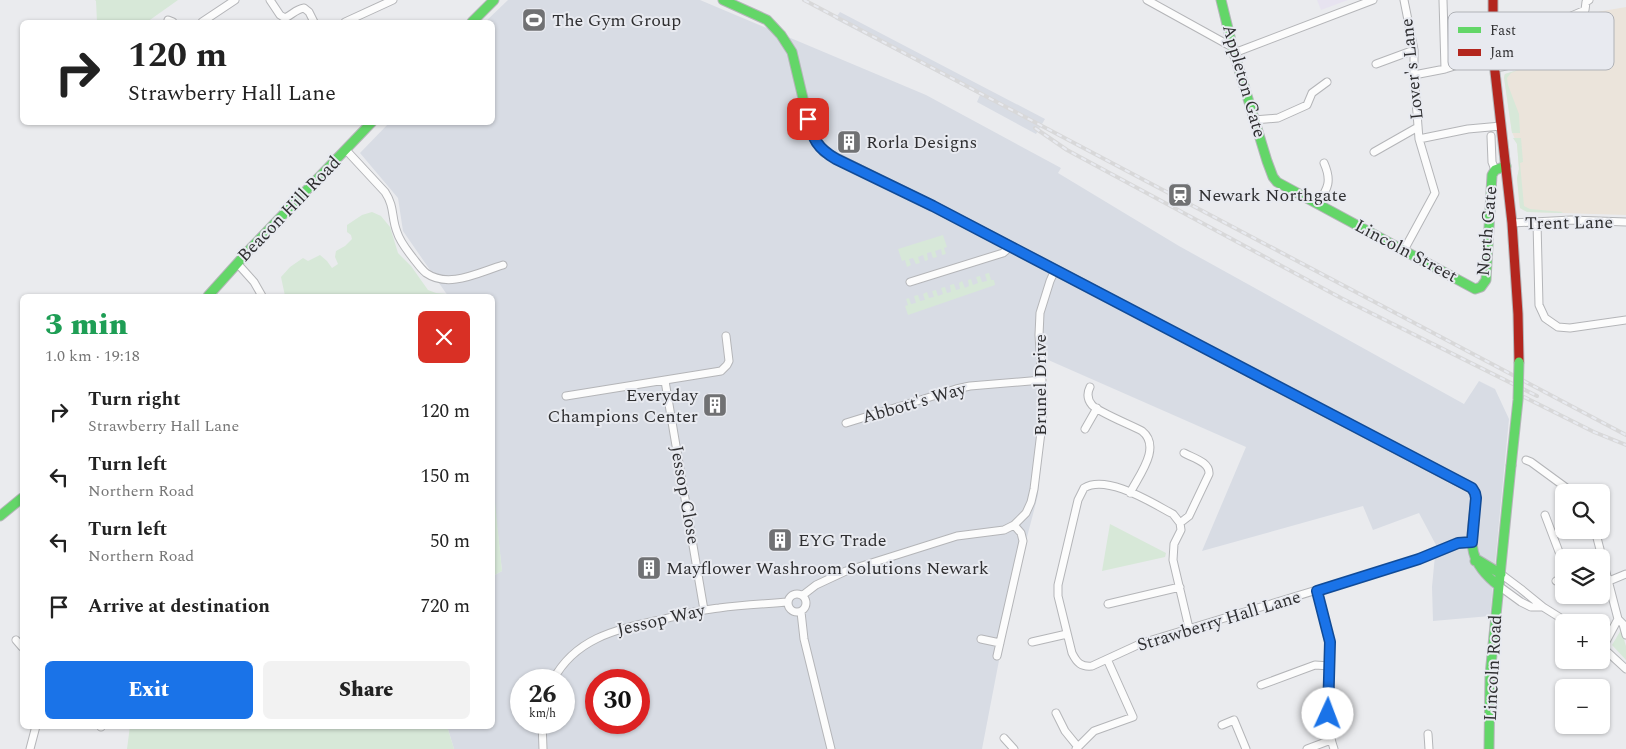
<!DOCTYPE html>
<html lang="en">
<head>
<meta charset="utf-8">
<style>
	:root { --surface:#fff; --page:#f2f2f2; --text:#222; --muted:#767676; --accent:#1a73e8 }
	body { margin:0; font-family:Spectral,serif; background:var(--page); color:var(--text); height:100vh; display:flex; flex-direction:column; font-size:19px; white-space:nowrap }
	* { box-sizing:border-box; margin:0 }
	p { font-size:16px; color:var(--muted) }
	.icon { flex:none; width:28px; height:28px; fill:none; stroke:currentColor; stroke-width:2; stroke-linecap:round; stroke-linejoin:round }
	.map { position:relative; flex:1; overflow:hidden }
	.drawer { position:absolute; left:20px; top:294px; width:475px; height:435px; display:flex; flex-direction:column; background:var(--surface); border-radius:8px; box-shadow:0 1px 4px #0004 }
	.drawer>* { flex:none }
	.hud { position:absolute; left:20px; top:20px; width:475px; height:105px; border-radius:8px; box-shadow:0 1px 4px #0004; background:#fff; color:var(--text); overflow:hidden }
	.fabs { position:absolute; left:1555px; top:484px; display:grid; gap:10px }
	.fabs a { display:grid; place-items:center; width:55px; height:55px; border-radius:8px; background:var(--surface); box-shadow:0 1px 4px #0004; font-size:25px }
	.speed { position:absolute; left:510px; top:669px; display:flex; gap:10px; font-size:25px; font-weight:700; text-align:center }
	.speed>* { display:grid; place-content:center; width:65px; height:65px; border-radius:50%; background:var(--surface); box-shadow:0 1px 4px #0004; line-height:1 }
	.speed small { font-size:12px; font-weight:400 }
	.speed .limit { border:8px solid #d22; background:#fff; color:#111 }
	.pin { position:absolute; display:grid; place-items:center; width:42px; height:42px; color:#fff; margin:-21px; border-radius:10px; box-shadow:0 2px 8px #0006 }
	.me { position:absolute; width:55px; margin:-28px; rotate:2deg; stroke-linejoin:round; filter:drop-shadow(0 0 4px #0008) }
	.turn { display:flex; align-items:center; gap:18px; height:105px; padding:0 25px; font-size:22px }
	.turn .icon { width:65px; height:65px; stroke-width:2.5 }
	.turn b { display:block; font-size:35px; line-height:42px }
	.round { display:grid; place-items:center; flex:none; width:52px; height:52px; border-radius:8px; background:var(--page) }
	.head { display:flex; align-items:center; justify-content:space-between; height:85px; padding:0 25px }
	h1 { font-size:30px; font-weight:800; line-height:38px; color:#1e9e55 }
	.button { display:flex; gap:10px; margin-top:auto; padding:10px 25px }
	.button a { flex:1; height:58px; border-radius:8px; background:var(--accent); color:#fff; font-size:20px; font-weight:800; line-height:58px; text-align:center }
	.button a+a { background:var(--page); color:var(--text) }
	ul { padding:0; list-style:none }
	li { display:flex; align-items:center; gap:15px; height:65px; padding:0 25px }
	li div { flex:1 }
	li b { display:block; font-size:19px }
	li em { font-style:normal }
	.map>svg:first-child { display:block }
	.commercial { fill:#ebe4db }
	.built { fill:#d8dce4; fill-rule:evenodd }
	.education { fill:#e7e3f0 }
	.green { fill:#d7e8d8 }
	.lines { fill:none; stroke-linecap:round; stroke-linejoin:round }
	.street-casing { stroke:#b4b5b8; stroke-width:9 }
	.fast-casing { stroke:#b4b5b8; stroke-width:11 }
	.jam-casing { stroke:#b4b5b8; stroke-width:11 }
	.street { stroke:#fcfcfc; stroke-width:7 }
	.fast { stroke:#63d668; stroke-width:9 }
	.jam { stroke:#b3261e; stroke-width:9 }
	.rail-casing { stroke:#d8d8d9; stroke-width:4 }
	.rail { stroke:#e8eaf0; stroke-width:2; stroke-dasharray:5.5; stroke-linecap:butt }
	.fast-bridge-casing { stroke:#b4b5b8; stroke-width:11; stroke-linecap:butt }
	.fast-bridge { stroke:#63d668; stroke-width:9 }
	.route-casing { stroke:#114b97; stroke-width:12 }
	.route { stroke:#1a73e8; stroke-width:9 }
	.labels { text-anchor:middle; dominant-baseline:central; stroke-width:4; stroke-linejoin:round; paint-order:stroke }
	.poi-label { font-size:18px; fill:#2f2f31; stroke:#e8eaf0; text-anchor:start }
	.street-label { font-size:18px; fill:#2f2f31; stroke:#e8eaf0 }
	.key { fill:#e8eaf0; stroke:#b0b2b7; stroke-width:1 }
	.key-label { font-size:14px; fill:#2f2f31 }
</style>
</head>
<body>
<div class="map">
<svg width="1626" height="749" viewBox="0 0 1626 749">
	<rect width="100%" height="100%" fill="#eaebee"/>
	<path class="commercial" d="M1626,7V215L1530,212L1523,210L1520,208L1519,201L1517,178L1519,169L1517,144L1512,132L1504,76L1505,74L1521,69L1526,65L1537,53L1544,39L1560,28L1586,14Z"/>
	<path class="built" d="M508,0H700L926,95L1061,168L1058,173L1179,246L1464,404L1479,381L1495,389L1509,419L1490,616L1433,621L1432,587L1436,545L1419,513L1373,530L1363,506L1202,551L1246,447L1046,359L1038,495L1011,598L982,749H454L447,726H492L493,576L502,571L492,482V296H448L403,231L398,198L360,153L389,123L492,122V22H485ZM521,680H564V722H521ZM596,680H639V722H596Z
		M840,12L1045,119L1036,134L977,102L980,95L835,19Z"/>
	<path class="education" d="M1317,0H1348L1321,10Z"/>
	<path class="green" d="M95,0H178L147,22H97L96,1Z
		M1521,69L1511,73L1507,78L1508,85L1519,114L1520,133H1512L1504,78L1505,74Z
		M1513,138H1521L1523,162L1520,163L1524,206L1530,209L1563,212L1561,213L1527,212L1520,208L1517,178L1519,169L1517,144Z
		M372,212L381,216L390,227L398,253L411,266L428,290L436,293L447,294L448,296H285L281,277L290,267L303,258L308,261L320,255L327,261L332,268L338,264L335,257L336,251L345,246L352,239L351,235L347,232V225L362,215Z
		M943,235L947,247L944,248L946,254L942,255L941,249L935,251L937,257L933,258L931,252L927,253L928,260L925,261L923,255L918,257L920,263L916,264L913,258L909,259L911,265L907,267L905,260L902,261L898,249Z
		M989,273L991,280H994L995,285L908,315L905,306L908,305L906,299L909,298L911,304L916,303L914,296L918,295L920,301L925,300L923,294L927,292L929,298L934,297L932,291L936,290L938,296L943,294L941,288L945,287L947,293L951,292L950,285L954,284L956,290L960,289L959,283L962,281L965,288L969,286L968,280L971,279L973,285L978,283L976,277L980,276L982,282L987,281L985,274Z
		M493,482L502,571L493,576H492Z
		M1110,524L1166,553L1165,557L1102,571Z
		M1621,630L1626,646V660L1612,645Z
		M130,726H447L454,749H127Z"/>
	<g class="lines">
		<defs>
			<path id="street" d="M270,0L280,15L285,18C292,15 296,9 304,8L309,12L314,22
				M1147,0L1232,47
				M1443,0L1445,69
				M168,20L173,22
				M202,22L235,0
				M345,22L393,0
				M1234,53L1373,0
				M1376,64L1414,50
				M1495,68C1507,66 1522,64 1530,52C1533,47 1534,39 1539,35C1551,23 1570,17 1585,10L1586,2L1589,0
				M1414,75L1445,69L1493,54
				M1254,120L1278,118L1307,105L1312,93L1327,82
				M1491,136L1492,162L1495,170
				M1419,139L1468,129L1501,126
				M346,150L385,192C395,207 391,217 397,232C400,242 407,250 413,258C417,263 421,269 426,273C449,289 479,272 503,265
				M1374,152L1418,127
				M1318,204C1328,188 1332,181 1324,163
				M1537,222L1539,305L1545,318L1558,327L1570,328L1626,320
				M1512,223L1571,220L1626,222
				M1404,250L1435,193L1419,139L1414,75V50L1404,0
				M237,263L254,282L262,296
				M910,282L1003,253L1010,247
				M665,381L704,610
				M1090,387C1087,393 1087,399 1092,405C1098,412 1131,425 1142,431C1162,447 1139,475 1130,493
				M566,396L721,371L727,365L729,361L726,336
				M846,423L956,389L970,386L1042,380
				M1085,429L1097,408
				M1526,460L1531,462L1572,492
				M1545,515L1564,565
				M1180,523L1189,516L1209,474C1210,462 1193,458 1184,453
				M1595,530L1618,619L1623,624L1626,635
				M1501,574L1521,589L1543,607
				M1556,581L1564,576
				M1609,581L1626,574
				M1499,586L1521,602L1531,607H1543L1567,622
				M1317,591C1322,608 1328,626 1330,644C1333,679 1322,715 1334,749
				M788 603a9 9 0 1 1 18 0a9 9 0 1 1-18 0Z
				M803,595L816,585L846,571L957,536L1004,530L1014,525L1026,513L1031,502L1034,489L1042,424L1043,400L1039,335L1040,313L1050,281L1055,270
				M1108,604L1180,587
				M801,612L804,639L831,749
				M1189,628L1173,560L1174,544L1181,530L1180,523L1173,514C1152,503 1107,474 1084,488L1078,500L1058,585V596L1072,653C1077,663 1081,667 1092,666L1142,643L1419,559L1458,543L1472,541
				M981,639L1000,643
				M16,640L22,647
				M1032,642L1067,634
				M1601,646L1626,669
				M1603,647L1618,619
				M997,656L1023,541L1021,533L1014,525
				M553,680C575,639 614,630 655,621C677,616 698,610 719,608C742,605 765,604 788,602
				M1261,685L1315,665L1330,666
				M1056,713L1065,731L1078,747
				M542,722L543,749
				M1222,725L1234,720L1246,749
				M101,727V726
				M1428,734L1429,749
				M1004,738L1014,749
				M30,749L36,726
				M1076,749L1094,731L1133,717L1107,659
				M1307,749L1331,740"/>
			<path id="fast" d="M723,0L767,20L781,35L792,52L811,132L824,152L933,206L1096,291
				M1221,0L1234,53L1267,161L1273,177L1277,182L1475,289L1481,287L1486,280L1492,175L1495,170L1506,166
				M472,22L494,0
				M208,296L252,247L372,122
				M1251,373L1471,488L1475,493L1476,498C1472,539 1463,558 1499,586
				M0,516L22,498
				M1475,561L1478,560L1501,574
				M1489,749L1490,675L1511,466"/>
			<path id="jam" d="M1493,0V54L1512,223L1518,314L1519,362
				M1096,291L1251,373"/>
		</defs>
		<use href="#street" class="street-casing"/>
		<use href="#fast" class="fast-casing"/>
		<use href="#jam" class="jam-casing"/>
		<use href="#street" class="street"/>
		<use href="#fast" class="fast"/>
		<use href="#jam" class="jam"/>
		<defs>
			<path id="rail" d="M804,0L1626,435
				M1035,128L1067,150L1341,298L1537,396
				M1524,397L1594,432L1626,445"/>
		</defs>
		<use href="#rail" class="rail-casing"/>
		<use href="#rail" class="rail"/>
		<defs>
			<path id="fast-bridge" d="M1511,466L1518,400L1519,362"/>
		</defs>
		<use href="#fast-bridge" class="fast-bridge-casing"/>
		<use href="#fast-bridge" class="fast-bridge"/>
	</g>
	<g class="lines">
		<defs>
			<path id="route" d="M808,119C813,139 817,148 836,159L933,206L1472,488L1475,493L1476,498L1472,542L1458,543L1419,559L1317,591L1330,642L1328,714"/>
		</defs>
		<use href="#route" class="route-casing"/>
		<use href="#route" class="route"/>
	</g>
	<defs>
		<symbol id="stadium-square" viewBox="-11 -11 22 22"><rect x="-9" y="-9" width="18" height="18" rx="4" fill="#707173" stroke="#e8eaf0"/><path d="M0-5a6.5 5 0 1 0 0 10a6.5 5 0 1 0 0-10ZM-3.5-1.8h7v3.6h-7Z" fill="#fff"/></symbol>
		<symbol id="building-square" viewBox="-11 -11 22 22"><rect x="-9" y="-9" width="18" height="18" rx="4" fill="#707173" stroke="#e8eaf0"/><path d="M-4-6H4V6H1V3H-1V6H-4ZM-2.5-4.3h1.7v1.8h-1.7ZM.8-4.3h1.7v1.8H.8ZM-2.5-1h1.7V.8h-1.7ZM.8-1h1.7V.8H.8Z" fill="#fff"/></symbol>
		<symbol id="station-square" viewBox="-11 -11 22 22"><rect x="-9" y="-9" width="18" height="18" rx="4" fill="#707173" stroke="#e8eaf0"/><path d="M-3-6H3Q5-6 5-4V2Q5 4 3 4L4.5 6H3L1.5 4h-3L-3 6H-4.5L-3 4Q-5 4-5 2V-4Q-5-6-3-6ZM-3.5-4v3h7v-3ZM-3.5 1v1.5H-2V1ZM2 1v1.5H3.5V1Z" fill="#fff"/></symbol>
	</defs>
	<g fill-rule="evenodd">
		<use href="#stadium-square" x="520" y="6" width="28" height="28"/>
		<use href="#building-square" x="835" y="128" width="28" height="28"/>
		<use href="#station-square" x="1166" y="181" width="28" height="28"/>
		<use href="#building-square" x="701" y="391" width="28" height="28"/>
		<use href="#building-square" x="766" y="526" width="28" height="28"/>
		<use href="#building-square" x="635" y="554" width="28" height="28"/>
	</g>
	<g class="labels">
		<g class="poi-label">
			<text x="552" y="20">The Gym Group</text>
			<text x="866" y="142">Rorla Designs</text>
			<text x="1198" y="195">Newark Northgate</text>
			<text x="698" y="395" text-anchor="end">Everyday<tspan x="698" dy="21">Champions Center</tspan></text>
			<text x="798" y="540">EYG Trade</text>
			<text x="666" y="568">Mayflower Washroom Solutions Newark</text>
		</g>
		<g class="street-label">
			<text transform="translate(1412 69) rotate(-96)">Lover's Lane</text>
			<text transform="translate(1244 81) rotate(74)">Appleton Gate</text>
			<text transform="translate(289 209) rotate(-46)">Beacon Hill Road</text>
			<text transform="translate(1569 223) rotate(-1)">Trent Lane</text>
			<text transform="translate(1487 231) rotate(-85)">North Gate</text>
			<text transform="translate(1406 251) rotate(28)">Lincoln Street</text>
			<text transform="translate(1040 385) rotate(-90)">Brunel Drive</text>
			<text transform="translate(914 403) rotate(-16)">Abbott's Way</text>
			<text transform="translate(685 495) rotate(80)">Jessop Close</text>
			<text transform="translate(661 620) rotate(-13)">Jessop Way</text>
			<text transform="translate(1219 621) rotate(-17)">Strawberry Hall Lane</text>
			<text transform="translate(1493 668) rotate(-87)">Lincoln Road</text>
		</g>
	</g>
	<rect x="1448" y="12" width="166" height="58" rx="8" class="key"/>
	<rect x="1458" y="27" width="23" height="6" fill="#63d668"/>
	<rect x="1458" y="49" width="23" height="7" fill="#b3261e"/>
	<g class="key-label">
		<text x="1490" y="35">Fast</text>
		<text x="1490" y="57">Jam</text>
	</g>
</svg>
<div class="fabs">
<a><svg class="icon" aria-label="search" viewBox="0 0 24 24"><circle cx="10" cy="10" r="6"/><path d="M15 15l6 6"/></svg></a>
<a><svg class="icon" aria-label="layers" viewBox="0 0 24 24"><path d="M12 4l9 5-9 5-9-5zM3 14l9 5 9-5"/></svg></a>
<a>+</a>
<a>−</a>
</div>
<div class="speed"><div>26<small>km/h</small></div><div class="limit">30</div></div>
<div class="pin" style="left:808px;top:119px;background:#d93025"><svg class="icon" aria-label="arrive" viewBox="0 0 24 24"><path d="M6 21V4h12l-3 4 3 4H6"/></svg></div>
<svg class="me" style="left:1328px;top:714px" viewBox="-20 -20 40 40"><circle r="19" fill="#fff"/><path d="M0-13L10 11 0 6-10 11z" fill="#1a73e8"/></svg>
<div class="hud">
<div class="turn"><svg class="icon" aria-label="right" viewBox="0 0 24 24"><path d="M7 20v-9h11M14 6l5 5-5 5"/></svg><div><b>120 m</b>Strawberry Hall Lane</div></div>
</div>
<section class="drawer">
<div class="head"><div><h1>3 min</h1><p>1.0 km · 19:18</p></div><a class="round" style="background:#d93025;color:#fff"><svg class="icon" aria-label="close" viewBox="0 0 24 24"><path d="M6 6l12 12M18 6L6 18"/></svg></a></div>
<ul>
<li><svg class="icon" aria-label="right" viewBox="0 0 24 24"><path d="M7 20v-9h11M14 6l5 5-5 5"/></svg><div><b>Turn right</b><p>Strawberry Hall Lane</p></div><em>120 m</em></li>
<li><svg class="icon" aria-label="left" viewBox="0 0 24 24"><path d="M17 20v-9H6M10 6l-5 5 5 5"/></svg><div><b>Turn left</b><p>Northern Road</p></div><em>150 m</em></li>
<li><svg class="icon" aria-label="left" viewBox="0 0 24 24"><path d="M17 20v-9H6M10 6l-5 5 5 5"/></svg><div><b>Turn left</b><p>Northern Road</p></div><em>50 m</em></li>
<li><svg class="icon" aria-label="arrive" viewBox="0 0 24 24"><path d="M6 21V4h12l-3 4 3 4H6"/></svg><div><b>Arrive at destination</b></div><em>720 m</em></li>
</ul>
<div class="button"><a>Exit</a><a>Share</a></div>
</section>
</div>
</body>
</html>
